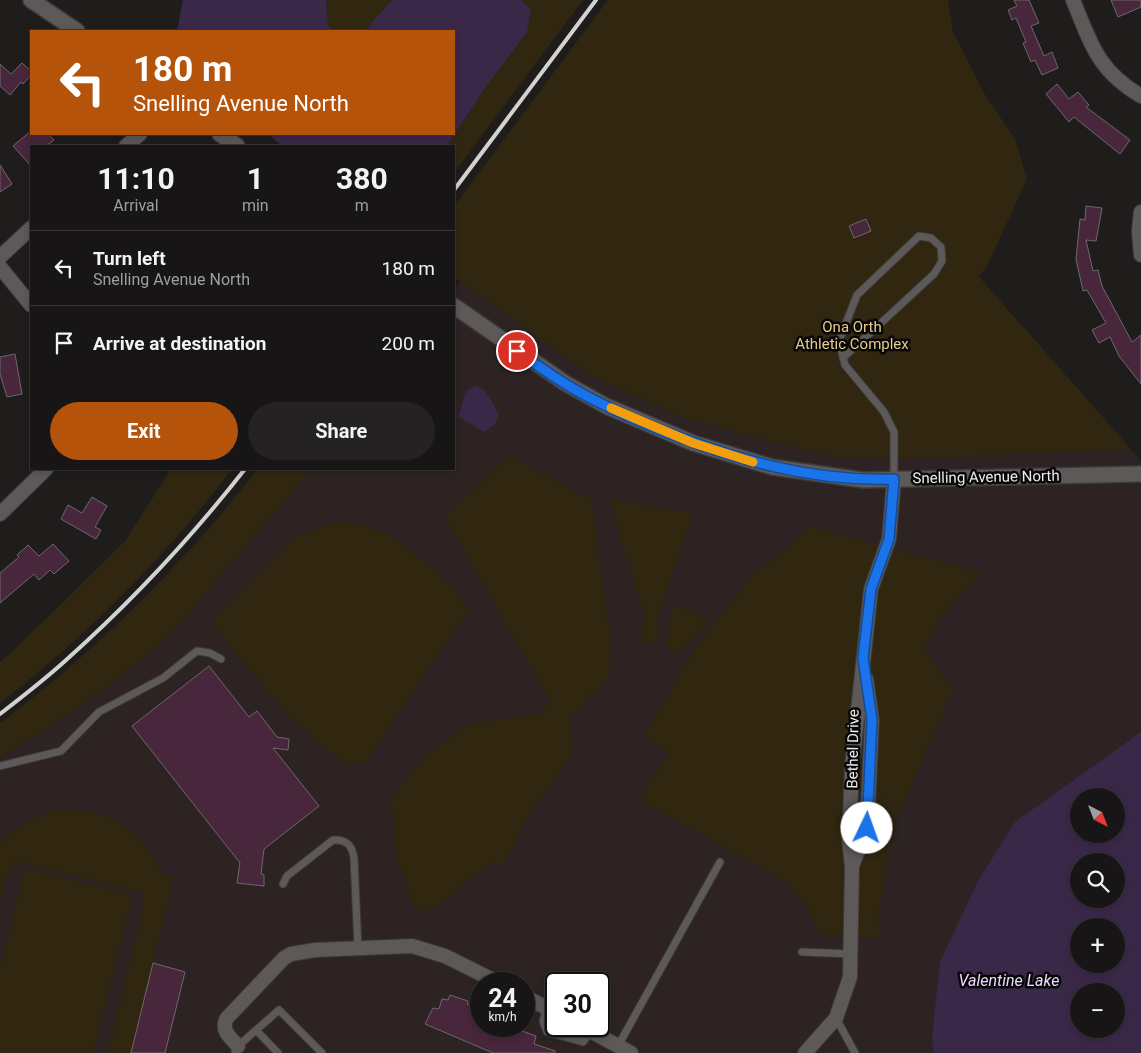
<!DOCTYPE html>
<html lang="en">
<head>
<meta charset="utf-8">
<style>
	:root { --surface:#171515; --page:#242222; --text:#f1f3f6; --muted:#9e9fa0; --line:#363434; --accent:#b45309 }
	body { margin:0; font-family:Roboto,sans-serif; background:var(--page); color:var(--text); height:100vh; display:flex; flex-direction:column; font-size:19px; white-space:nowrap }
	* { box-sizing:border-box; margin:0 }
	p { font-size:16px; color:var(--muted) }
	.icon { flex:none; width:28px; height:28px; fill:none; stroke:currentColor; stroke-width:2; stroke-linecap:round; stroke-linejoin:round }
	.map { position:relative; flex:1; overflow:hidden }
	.drawer { position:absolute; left:30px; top:145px; width:425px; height:325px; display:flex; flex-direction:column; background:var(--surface); border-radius:0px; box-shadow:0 2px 8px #0003,0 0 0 1px var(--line) }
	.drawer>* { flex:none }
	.hud { position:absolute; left:30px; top:30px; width:425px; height:105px; border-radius:0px; box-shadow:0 2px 8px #0003,0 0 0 1px var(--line); background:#b45309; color:#fff; overflow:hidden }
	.needle { width:32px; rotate:138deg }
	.tools { position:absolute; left:1070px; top:788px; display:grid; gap:10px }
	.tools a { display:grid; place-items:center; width:55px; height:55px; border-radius:50%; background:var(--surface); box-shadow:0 2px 8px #0003,0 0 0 1px var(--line); font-size:25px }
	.speed { position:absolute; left:470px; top:972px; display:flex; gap:10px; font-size:25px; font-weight:700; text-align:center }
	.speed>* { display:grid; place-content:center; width:65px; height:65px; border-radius:50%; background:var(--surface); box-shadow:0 2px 8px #0003,0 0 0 1px var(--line); line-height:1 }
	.speed small { font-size:12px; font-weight:400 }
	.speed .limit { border:2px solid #111; border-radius:8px; background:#fff; color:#111 }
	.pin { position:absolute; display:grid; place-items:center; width:42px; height:42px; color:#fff; margin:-21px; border:2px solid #fff; border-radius:50%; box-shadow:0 1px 5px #0007 }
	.me { position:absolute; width:55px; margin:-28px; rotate:3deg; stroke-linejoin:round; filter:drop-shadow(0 0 4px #0008) }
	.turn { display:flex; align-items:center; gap:18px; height:105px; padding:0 20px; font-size:22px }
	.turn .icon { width:65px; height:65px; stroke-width:2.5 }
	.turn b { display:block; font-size:35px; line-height:42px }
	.eta { display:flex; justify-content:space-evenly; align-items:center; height:85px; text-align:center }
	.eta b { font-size:30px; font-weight:700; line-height:35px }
	.primary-button { display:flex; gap:10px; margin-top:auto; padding:10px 20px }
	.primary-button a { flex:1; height:58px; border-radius:30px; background:var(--accent); color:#fff; font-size:20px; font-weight:700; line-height:58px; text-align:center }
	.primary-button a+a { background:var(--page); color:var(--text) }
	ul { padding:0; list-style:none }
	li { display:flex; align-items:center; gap:15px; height:75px; padding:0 20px; border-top:1px solid var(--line) }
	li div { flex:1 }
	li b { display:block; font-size:19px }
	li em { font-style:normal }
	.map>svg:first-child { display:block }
	.built { fill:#2d2323; fill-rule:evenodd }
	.green { fill:#312711 }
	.water { fill:#3a2849; fill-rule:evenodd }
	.building { fill:#48263c; stroke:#6c696b }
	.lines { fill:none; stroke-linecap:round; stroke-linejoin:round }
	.lane-casing { stroke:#3b3939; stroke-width:9 }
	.street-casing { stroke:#3b3939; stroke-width:16 }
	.secondary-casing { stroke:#3b3939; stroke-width:18 }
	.lane { stroke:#5d5959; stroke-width:7 }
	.street { stroke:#5d5959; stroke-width:14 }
	.secondary { stroke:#5d5959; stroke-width:15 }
	.rail { stroke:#d4d1d1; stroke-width:4 }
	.route-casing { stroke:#114b97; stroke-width:12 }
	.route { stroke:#1a73e8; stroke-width:9 }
	.slow { stroke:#f59e0b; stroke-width:9 }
	.labels { text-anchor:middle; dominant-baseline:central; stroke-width:5; stroke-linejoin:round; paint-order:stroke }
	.park-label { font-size:15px; fill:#e8cb88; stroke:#080707 }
	.street-label { font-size:15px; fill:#eeecec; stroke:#080707 }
	.water-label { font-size:16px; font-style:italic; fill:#ebd9ff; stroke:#080707 }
</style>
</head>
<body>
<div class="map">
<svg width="1141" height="1053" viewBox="0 0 1141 1053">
	<rect width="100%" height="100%" fill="#1f1c1c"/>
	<path class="built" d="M615,83L979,277L1141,461V1053H0V757L64,718L129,670L179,625L311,469H454V289ZM1079,796H1116V834H1079ZM1079,861H1116V899H1079ZM1079,926H1116V964H1079ZM481,984H524V1026H481ZM556,984H599V1026H556ZM1079,991H1116V1029H1079Z"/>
	<path class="green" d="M326,0H392L364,31H332L328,24Z
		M521,0H583L454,173V146H447L485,88L531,10Z
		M608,0H948L953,32L984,93L1015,139L1027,179L987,266L979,277L1131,449L927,458L833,457L684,418L594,377L454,277V206Z
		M509,455L592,500L610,637L608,680L586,699L570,718L573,753L553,784L529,813L504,865L494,863L470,879L430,912L414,907L395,850L391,796L426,756L470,723L541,714L550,700L444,517Z
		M171,469H232C166,556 87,636 0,703V662L12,652L125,541Z
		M258,469H311L179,625L129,670L64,718L0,757V723C72,670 137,608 197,542C218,519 238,493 258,469Z
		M608,498L693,513L656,622L659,635L653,644L648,645L644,642L640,632L646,620Z
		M344,520L387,533L435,569L469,608L367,760L346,766L283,710L211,622L296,536Z
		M810,526L982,573L942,616L924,649L953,690L894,825L878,918L881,938L820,935L809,910L790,884L640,800L669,752L643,737L695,649L721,614L756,571L792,545Z
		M673,605L693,611L710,623L682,650L679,655L666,648Z
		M58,810C112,808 139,826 162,874L174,877L131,1053H108L141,919L144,901L142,892L16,861L5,881L0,901V845C16,826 34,816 58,810Z
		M25,869L132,895L93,1053H0V969Z"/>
	<path class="water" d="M183,0H326L328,24L332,31H177Z
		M392,0H521L531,10L527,32L485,88L447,146H282L268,134H454V31H364Z
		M475,385C488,390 493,404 499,415L495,424L484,432L459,417L465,393Z
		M1141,732V1053H934L932,1038L940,962L978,881L1015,822ZM1079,796H1116V834H1079ZM1079,861H1116V899H1079ZM1079,926H1116V964H1079ZM1079,991H1116V1029H1079Z"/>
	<path class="building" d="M1014,0H1029L1039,23L1031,26L1044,56L1052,52L1058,68L1042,75L1035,60L1031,62L1023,43L1026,42L1016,18L1012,20L1008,10L1017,6Z
		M1111,0H1141V7L1118,17Z
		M22,63L31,71V75L23,84L21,82L10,95L0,86V64L11,74Z
		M1057,84L1069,99L1078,92L1089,105L1086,107L1130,140L1120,154L1074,117L1069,122L1046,94Z
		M31,131V134H48L54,140L46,146H31V166L13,146Z
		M0,165L12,184L0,192Z
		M1086,206L1102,208L1096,241L1086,240L1093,271L1098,270L1102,286L1132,342L1141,335V384L1119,356L1110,337L1099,343L1092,330L1106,323L1087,290L1083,291L1076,259L1080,219L1085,220Z
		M866,219L871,231L854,238L849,226Z
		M15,354L22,394L7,397L0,374V357Z
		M92,497L107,506L95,527L101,530L96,539L61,519L68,505L82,513Z
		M53,544L69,561L54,574L50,570L39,580L34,574L0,603V573L19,557L17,555L28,545L39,556Z
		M209,666L249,717L257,711L277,737L289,739L288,750L273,748L319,806L264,849L261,874L264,875V886L237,883L240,863L132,726Z
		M153,963L185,972L165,1053H131Z
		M450,995L468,1001L467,1004L481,1008V1026L523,1027L522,1031L536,1036L534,1044L555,1051V1053H493L425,1024L433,1008L439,1009L442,999L448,1000Z"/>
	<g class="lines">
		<defs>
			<path id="lane" d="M843,358L934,274L942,261L941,247L931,238L919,236L857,295L839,341L845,365L884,412L894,432V479
				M0,766L61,751L99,712L163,678L197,651L210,653L221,659
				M283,884L287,876L333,840C346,839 352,845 354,858L358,948
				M802,952L852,954
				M547,1008L543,1021L547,1032L583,1042L591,1032
				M836,1018L855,1053
				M256,1030L278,1053
				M618,1046L720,862
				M237,1053L235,1051L238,1046L279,1010L322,1053"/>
			<path id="street" d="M1073,0C1091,44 1098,71 1141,96
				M126,146L140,134
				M1141,212L1139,231L1141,255
				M0,257L31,228
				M0,267L31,305
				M0,514L46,469
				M852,866L867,828L872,720L866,679
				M524,996L556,1013
				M581,1026L631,1053
				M238,1046C230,1037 220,1030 227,1018L284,958L291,954L315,950L412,946L445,956L501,984
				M805,1053L836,1018L850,977L852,867L849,840L852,766L871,589L889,539L894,479"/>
			<path id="secondary" d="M31,0L77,31
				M220,134L237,146
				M454,306L565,383L606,406L693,443L772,467L863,480L1141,474"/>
		</defs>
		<use href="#lane" class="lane-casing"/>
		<use href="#street" class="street-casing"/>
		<use href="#secondary" class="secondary-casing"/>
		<use href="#lane" class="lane"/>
		<use href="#street" class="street"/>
		<use href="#secondary" class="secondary"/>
		<path class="rail" d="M454,190L596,0
			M0,714C22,697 44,680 65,661C131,602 191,538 245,469"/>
	</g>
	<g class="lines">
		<defs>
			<path id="route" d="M517,351C533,362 548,373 564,383C593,401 624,415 656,428C732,459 811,482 894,479L889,539L871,589L863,658L872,720L867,828"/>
		</defs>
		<use href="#route" class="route-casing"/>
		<use href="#route" class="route"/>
		<path class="slow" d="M611,408L693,443L753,462"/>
	</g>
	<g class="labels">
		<g class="park-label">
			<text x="852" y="327">Ona Orth<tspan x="852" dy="17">Athletic Complex</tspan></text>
		</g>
		<g class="street-label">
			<text transform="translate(986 477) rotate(-1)">Snelling Avenue North</text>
			<text transform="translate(853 749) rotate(-89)">Bethel Drive</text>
		</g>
		<g class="water-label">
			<text x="1009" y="980">Valentine Lake</text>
		</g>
	</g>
</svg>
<div class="tools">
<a><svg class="needle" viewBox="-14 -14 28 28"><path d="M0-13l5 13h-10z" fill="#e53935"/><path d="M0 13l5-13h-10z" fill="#9e9fa0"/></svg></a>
<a><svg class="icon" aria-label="search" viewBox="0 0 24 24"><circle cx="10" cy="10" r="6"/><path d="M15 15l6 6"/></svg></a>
<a>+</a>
<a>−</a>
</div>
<div class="speed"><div>24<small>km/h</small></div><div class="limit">30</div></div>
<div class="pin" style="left:517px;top:351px;background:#d93025"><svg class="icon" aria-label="arrive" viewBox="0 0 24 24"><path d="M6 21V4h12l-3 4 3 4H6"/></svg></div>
<svg class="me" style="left:867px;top:828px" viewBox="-20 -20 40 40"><circle r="19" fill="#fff"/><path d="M0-13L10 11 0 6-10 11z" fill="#1a73e8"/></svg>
<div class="hud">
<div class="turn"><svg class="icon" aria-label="left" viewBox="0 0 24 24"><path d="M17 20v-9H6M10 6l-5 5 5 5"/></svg><div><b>180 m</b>Snelling Avenue North</div></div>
</div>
<section class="drawer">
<div class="eta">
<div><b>11:10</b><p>Arrival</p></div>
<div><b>1</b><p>min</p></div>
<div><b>380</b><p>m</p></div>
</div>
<ul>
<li><svg class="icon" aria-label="left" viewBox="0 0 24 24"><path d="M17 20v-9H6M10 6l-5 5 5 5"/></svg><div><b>Turn left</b><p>Snelling Avenue North</p></div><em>180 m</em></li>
<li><svg class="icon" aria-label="arrive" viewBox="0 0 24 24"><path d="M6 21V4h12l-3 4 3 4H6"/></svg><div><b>Arrive at destination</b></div><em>200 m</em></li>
</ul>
<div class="primary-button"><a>Exit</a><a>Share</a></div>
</section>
</div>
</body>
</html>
